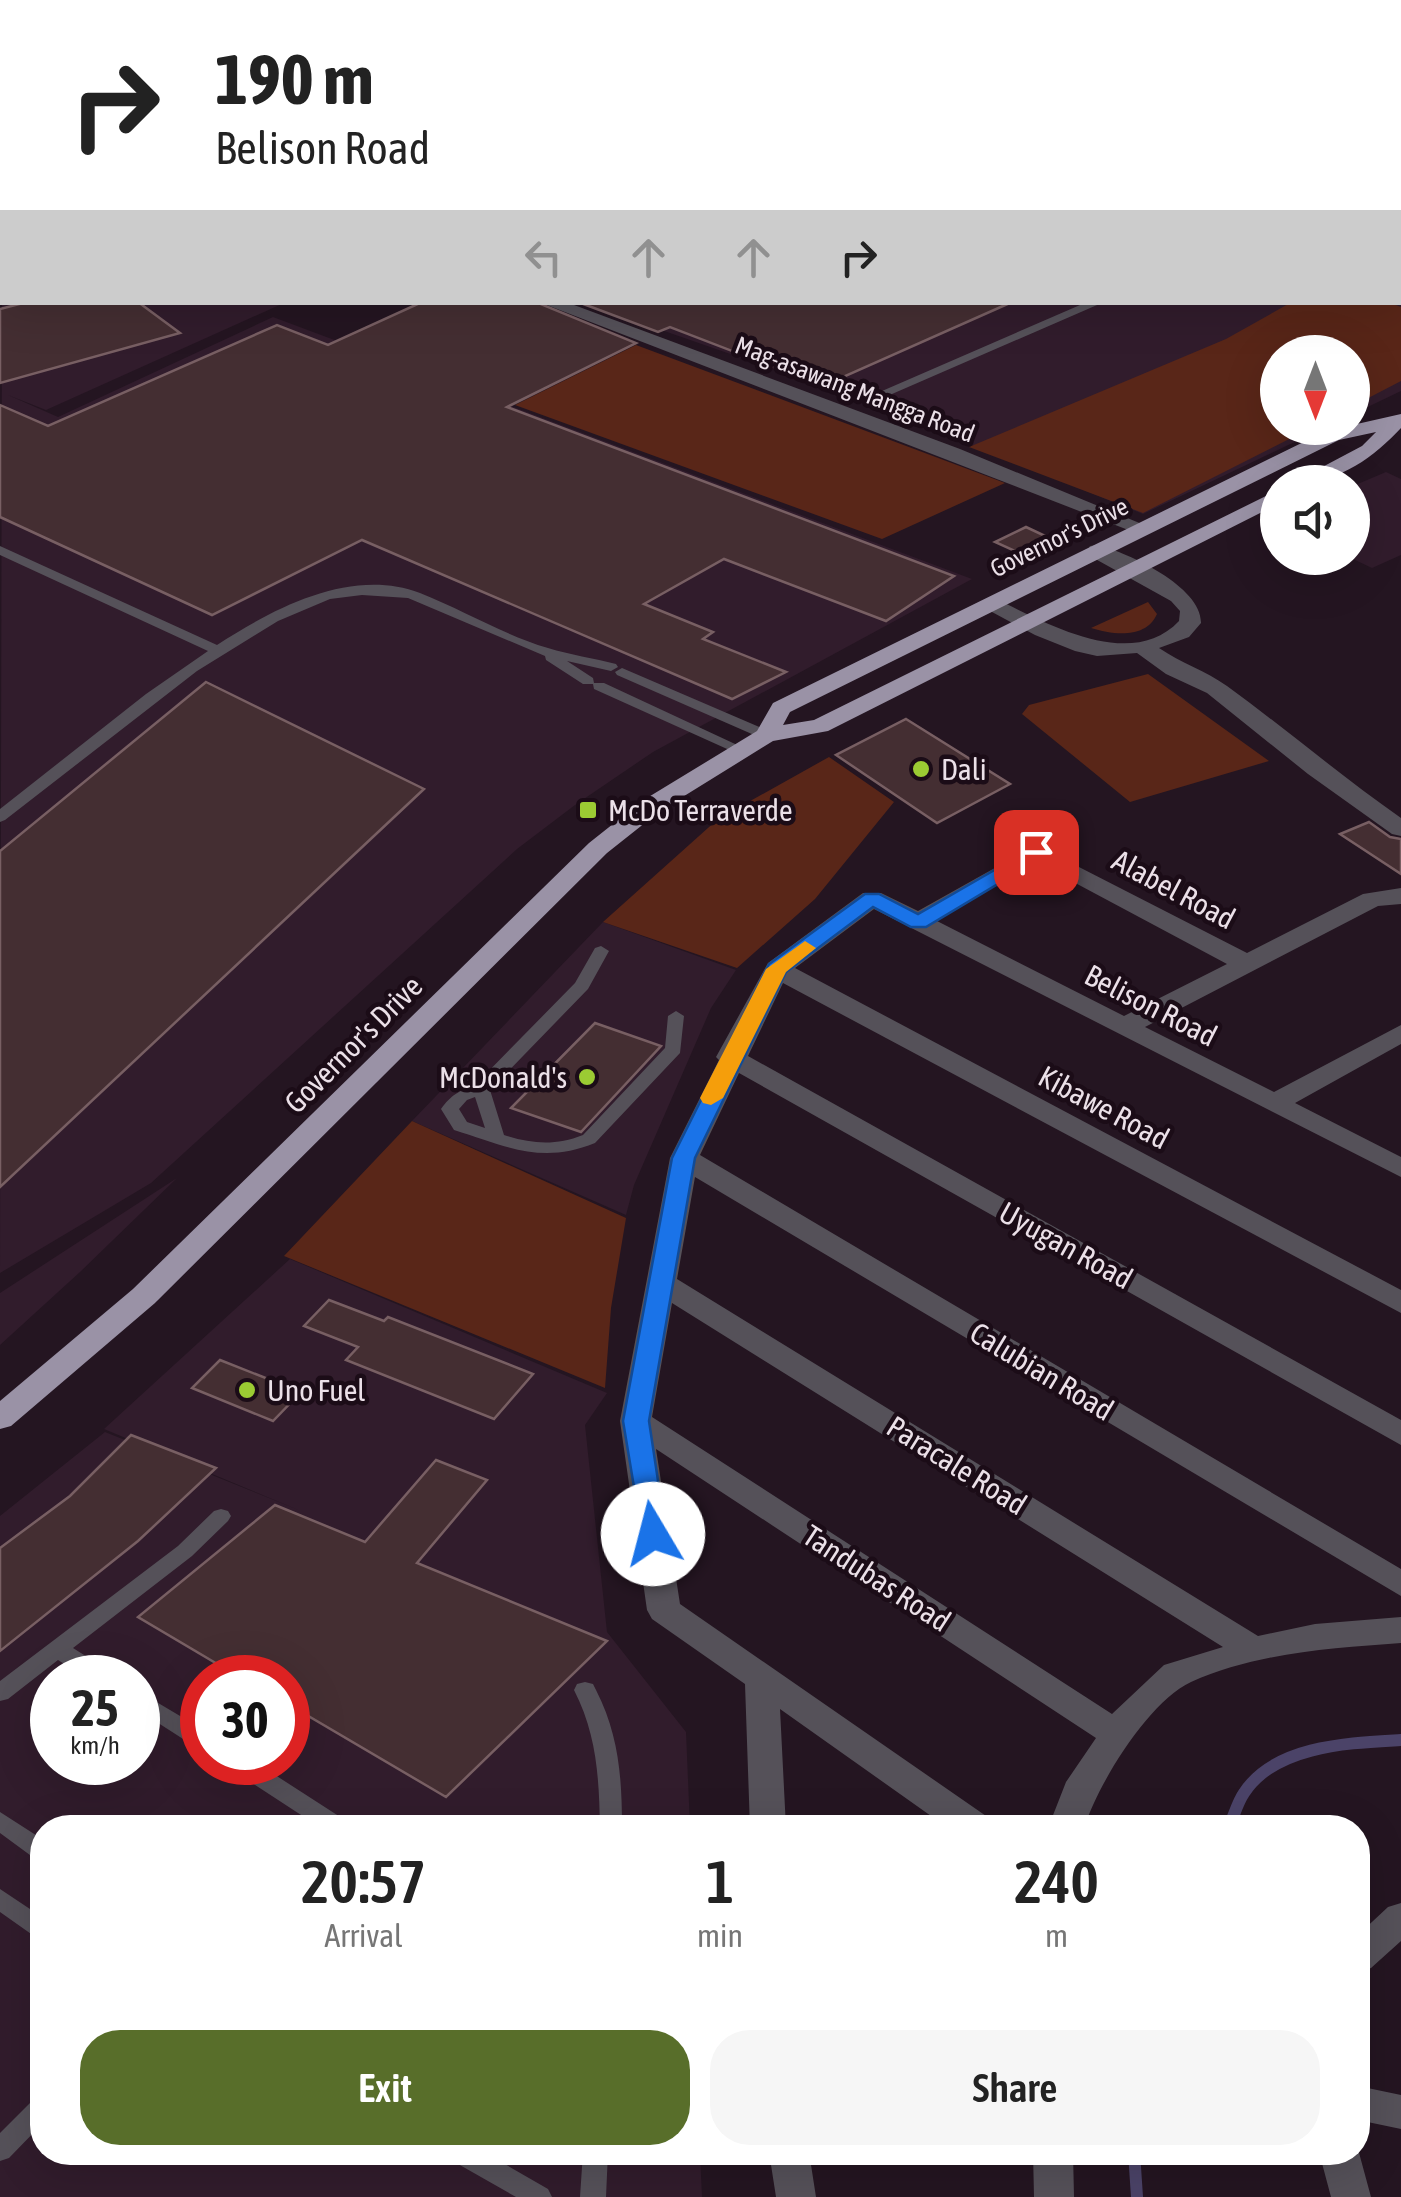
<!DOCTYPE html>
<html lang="en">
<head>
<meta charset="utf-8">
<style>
	:root { --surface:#fff; --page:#f6f6f6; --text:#222; --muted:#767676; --accent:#586e2a }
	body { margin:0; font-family:"Asap Condensed",sans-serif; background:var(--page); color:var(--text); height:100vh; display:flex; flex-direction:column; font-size:38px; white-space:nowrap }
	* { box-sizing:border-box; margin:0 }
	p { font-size:32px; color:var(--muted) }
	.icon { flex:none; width:55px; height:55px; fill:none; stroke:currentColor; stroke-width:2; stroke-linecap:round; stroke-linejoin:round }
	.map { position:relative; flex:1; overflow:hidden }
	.sheet { position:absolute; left:30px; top:1815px; width:1340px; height:350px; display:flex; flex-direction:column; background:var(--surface); border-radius:40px; box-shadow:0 10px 40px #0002 }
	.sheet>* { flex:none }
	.hud { position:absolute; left:0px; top:0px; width:1402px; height:305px; box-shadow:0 10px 40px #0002; background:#fff; color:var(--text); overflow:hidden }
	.needle { width:65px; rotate:180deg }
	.controls { position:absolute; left:1260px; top:335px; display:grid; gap:20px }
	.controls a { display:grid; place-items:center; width:110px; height:110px; border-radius:50%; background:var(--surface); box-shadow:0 10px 40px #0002; font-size:50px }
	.speed { position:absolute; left:30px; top:1655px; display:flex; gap:20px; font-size:50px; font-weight:700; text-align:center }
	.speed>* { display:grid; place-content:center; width:130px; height:130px; border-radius:50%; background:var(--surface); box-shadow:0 10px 40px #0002; line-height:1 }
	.speed small { font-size:25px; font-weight:400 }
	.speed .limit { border:15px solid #d22; background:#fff; color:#111 }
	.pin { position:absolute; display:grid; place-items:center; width:85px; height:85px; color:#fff; margin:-42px; border-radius:20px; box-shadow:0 5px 15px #0006 }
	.me { position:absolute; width:110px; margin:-55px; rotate:352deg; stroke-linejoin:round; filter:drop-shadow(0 0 8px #0008) }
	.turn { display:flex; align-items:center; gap:35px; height:210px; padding:0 50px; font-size:45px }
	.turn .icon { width:130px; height:130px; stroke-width:2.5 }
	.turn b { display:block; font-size:70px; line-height:85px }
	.lanes { display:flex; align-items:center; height:95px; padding:0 50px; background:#0003; justify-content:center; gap:50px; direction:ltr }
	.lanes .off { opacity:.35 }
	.eta { display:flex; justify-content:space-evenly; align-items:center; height:170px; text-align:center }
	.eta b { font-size:60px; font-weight:600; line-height:70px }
	.action { display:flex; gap:20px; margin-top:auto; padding:20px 50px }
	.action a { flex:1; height:115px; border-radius:40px; background:var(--accent); color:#fff; font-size:40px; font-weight:600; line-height:115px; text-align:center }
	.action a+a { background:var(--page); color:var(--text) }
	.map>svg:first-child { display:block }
	.built { fill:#311c2c; fill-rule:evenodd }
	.green { fill:#592618 }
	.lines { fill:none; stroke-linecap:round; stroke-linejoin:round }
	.stream { stroke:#4b4368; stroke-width:12 }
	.building { fill:#442e32; stroke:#785f63; stroke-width:2.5 }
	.service { fill:#555159; fill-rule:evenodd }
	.minor { fill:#555159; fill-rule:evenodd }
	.trunk { fill:#9a92a6; fill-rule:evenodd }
	.route { fill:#1a73e8; stroke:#114b97; stroke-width:2.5 }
	.slow { fill:#f59e0b }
	.poi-dot { fill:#9bcb33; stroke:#1b0c17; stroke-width:4 }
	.labels { text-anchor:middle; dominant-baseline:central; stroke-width:9; stroke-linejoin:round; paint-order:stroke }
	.far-street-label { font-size:25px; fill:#ebe0e8; stroke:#1b0c17 }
	.poi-label { font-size:30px; fill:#ebe0e8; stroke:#1b0c17; text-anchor:start }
	.street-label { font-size:30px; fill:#ebe0e8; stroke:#1b0c17 }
</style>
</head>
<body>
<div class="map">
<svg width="1401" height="2197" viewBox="0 0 1401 2197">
	<rect width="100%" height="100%" fill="#241521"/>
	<path class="built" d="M0,0H1401V42L1400,2H2V13Z
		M1401,83V391L1353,414L1352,352H1278V428H1324L1143,514L865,401L584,303L1400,302Z
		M2,296V302L284,303L46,410L8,395L58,417L273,317L972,579L653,752L575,805L517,849L151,1183L0,1273Z
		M1386,472L1401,479V555L1372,568L1351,558L1353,486Z
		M603,922L736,970L711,1008L634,1185L626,1215L412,1121Z
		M177,1178L80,1272L0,1345V1293Z
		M290,1259L607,1393L585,1425L607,1632L686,1732L690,1827L42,1828V2152L700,2153L702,2197H0V1516L105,1432L301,1511L104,1429ZM52,1678H138V1762H52ZM202,1678H288V1762H202Z"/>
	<path class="green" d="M1387,302L1401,307V381L1353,406L1352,352H1278V428H1311L1143,513L969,447L1226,339L1290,303Z
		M636,345L1005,483L882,539L515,405Z
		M1148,602L1157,614C1146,639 1114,635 1091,628Z
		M1148,674L1269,761L1130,802L1022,714L1029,705Z
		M829,757L894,802L815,899L737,968L603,922L718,819Z
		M412,1121L626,1218L611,1308L605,1388L284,1256Z"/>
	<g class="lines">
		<path class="stream" d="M1228,1828C1234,1817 1237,1803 1244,1793C1275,1745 1350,1743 1401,1740
			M1134,2152L1137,2197"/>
	</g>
	<path class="building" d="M27,302H138L180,333L0,383V309Z
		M422,302H536L636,343L507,407L954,576L886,621L724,559L644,604L713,632L703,639L786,672L732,699L362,540L212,615L0,517V405L48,426L277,325L328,345Z
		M578,302H1012L823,386L670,327L658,332Z
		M1026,527L1058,542L1026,556L995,542Z
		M206,682L424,789L0,1187V851Z
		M906,719L1010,784L937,823L836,755Z
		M1369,822L1390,837L1401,839V874L1340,834Z
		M595,1023L661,1046L581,1132L511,1108Z
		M329,1300L384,1321L388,1317L533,1374L494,1419L346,1360L358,1347L304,1326Z
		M220,1360L301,1392L273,1421L192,1388Z
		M131,1435L216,1468L138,1541L0,1651V1548L70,1496Z
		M436,1460L487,1480L417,1563L607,1641L446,1797L288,1704V1678H241L138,1617L275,1505L365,1542Z"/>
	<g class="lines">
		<path class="service" d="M547,0H562L564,2H550Z
			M1226,0H1253L1250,2H1225Z
			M0,148H2V154H0Z
			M1401,167V174H1400V167Z
			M1400,279H1401V286H1400Z
			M1400,292L1401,293V301L1400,300Z
			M1087,302H1104L869,404L859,401Z
			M0,546L217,645C274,608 351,567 420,593C463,610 504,635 548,648C570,655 594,658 616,664L618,667L611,671L567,661L593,678L594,683H604L748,750L746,753H736L594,689L593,684H583L546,660L545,656L408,598L362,595L330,599L278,621L197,671L5,820L0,822V809L146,694L208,651L0,555Z
			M622,668L771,732L773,735L771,738H761L617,675L615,672Z
			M601,946L609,951L588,989L490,1090L504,1135C532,1144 555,1146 583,1135L665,1048L668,1016L676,1011L684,1016L680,1053L595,1143C541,1165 506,1146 454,1130L441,1109C451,1095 459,1091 475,1085L575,983L595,948ZM475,1097L485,1128L467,1122L459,1109L467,1100Z
			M221,1509L228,1511L231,1516L228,1521L192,1556L73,1648L111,1672L114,1678H86L58,1660L8,1699L0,1701V1681L178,1546L214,1511Z
			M585,1682L593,1684L596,1690C619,1735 622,1778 622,1828H600C599,1778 597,1735 574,1690L577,1684Z
			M138,1691L202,1729V1748L194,1746L138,1710Z
			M226,1762H255L348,1822L351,1828H321L229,1768Z
			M0,1812L42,1839V1860L34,1858L0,1833Z
			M0,1889L42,1917V1939L34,1936L0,1912Z
			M42,2097V2124L9,2158L0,2161V2133L33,2100Z
			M448,2152H484L548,2189L552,2197H516L451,2160Z
			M583,2152H608L606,2197H580Z"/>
		<path class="minor" d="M2,287V299L0,300V288Z
			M539,302H566L960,449L1154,529L1150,533H1136Z
			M1098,545C1129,553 1202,587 1201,623L1189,637L1159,648C1181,663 1206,671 1227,686C1286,729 1341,776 1401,818V836L1392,834L1308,774L1207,693L1166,674L1137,653L1097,656L1075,651L1035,635L979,605L990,598L998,600C1047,623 1131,672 1179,621L1180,611L1171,601L1090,556L1087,551L1090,546Z
			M1036,845L1247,953L1363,894L1401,888V904L1378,906L1145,1027L1274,1092L1401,1025V1044L1295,1103L1401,1157V1177L874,909L795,968L1401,1290V1313L783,983L748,1056L1401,1420V1445L739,1073L700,1155L1401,1569V1596L695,1177L677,1279L1258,1636L1315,1624L1401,1617V1643C1331,1648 1256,1653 1191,1682C1148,1702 1098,1784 1084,1828H1048L1066,1782L1096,1738L656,1449L680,1604L989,1818L994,1828H948L780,1709L786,1828H750L745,1684L652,1619L647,1610L620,1421L670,1158L719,1060L716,1057L768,963L863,893H881L918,911ZM1036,862L1227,964L1124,1016L937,921ZM672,1303L1223,1647L1164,1665L1112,1714L652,1417Z
			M1401,1903V1941L1371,1968L1358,1972V1935L1388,1907Z
			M1358,2086L1401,2095V2129L1358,2120Z
			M1358,2149L1371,2197H1331L1319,2152H1358Z
			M769,2152H809L816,2197H776Z
			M1033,2152H1073L1074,2197H1034Z"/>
		<path class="trunk" d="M1401,414V428C1373,458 1336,485 1294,482L1362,446L1376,432L1339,440L790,712L783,725L814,720L1278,490V504L828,731L773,741L660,811L607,853L155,1303L11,1426L0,1429V1401L133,1289L589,843L642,801L757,731L773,703L1326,431Z"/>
	</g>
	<path class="route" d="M1036,846L1043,848V857L926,927H911L873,907L786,972L695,1158L649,1421L666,1534L662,1541H643L623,1421L672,1158L769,964L865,894H879L918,914Z"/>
	<path class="slow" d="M805,941L816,948L786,972L723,1098L711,1105L703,1103L700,1098L766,969Z"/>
	<g class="poi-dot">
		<circle cx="921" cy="769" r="10"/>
		<rect x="578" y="800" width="20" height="20" rx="5"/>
		<circle cx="587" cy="1077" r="10"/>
		<circle cx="247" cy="1390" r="10"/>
	</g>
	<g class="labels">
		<g class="far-street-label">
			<text transform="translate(855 389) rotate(21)">Mag-asawang Mangga Road</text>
			<text transform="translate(1059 537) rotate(-26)">Governor's Drive</text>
		</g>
		<g class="poi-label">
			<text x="941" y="769">Dali</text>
			<text x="608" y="810">McDo Terraverde</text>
			<text x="567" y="1077" text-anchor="end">McDonald's</text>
			<text x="267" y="1390">Uno Fuel</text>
		</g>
		<g class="street-label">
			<text transform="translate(1174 889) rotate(28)">Alabel Road</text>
			<text transform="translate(1151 1005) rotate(27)">Belison Road</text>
			<text transform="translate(353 1044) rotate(-45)">Governor's Drive</text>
			<text transform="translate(1104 1107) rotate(28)">Kibawe Road</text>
			<text transform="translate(1066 1245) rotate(29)">Uyugan Road</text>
			<text transform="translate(1042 1371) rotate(31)">Calubian Road</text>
			<text transform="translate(957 1465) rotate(32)">Paracale Road</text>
			<text transform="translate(877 1578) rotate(33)">Tandubas Road</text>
		</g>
	</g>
</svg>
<div class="controls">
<a><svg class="needle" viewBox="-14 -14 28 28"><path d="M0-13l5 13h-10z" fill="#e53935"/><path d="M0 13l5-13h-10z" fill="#767676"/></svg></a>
<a><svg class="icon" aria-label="sound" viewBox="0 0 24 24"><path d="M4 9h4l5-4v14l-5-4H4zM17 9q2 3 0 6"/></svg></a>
</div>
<div class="speed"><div>25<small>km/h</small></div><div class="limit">30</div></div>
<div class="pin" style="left:1036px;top:852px;background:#d93025"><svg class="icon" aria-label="arrive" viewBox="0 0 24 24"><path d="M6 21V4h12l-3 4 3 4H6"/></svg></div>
<svg class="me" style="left:653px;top:1534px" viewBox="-20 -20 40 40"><circle r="19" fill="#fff"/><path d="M0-13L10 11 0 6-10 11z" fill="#1a73e8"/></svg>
<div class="hud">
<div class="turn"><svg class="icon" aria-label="right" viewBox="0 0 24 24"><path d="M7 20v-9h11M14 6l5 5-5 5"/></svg><div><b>190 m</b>Belison Road</div></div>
<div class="lanes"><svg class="icon off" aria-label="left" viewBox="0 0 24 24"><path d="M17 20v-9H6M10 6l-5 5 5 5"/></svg><svg class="icon off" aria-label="ahead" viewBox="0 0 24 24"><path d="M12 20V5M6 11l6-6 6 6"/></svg><svg class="icon off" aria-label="ahead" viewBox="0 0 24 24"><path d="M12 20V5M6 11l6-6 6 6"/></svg><svg class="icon" aria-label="right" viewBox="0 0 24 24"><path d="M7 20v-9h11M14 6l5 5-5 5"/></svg></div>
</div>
<section class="sheet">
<div class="eta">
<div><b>20:57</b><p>Arrival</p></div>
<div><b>1</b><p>min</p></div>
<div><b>240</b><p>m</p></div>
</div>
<div class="action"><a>Exit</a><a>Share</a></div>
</section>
</div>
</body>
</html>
